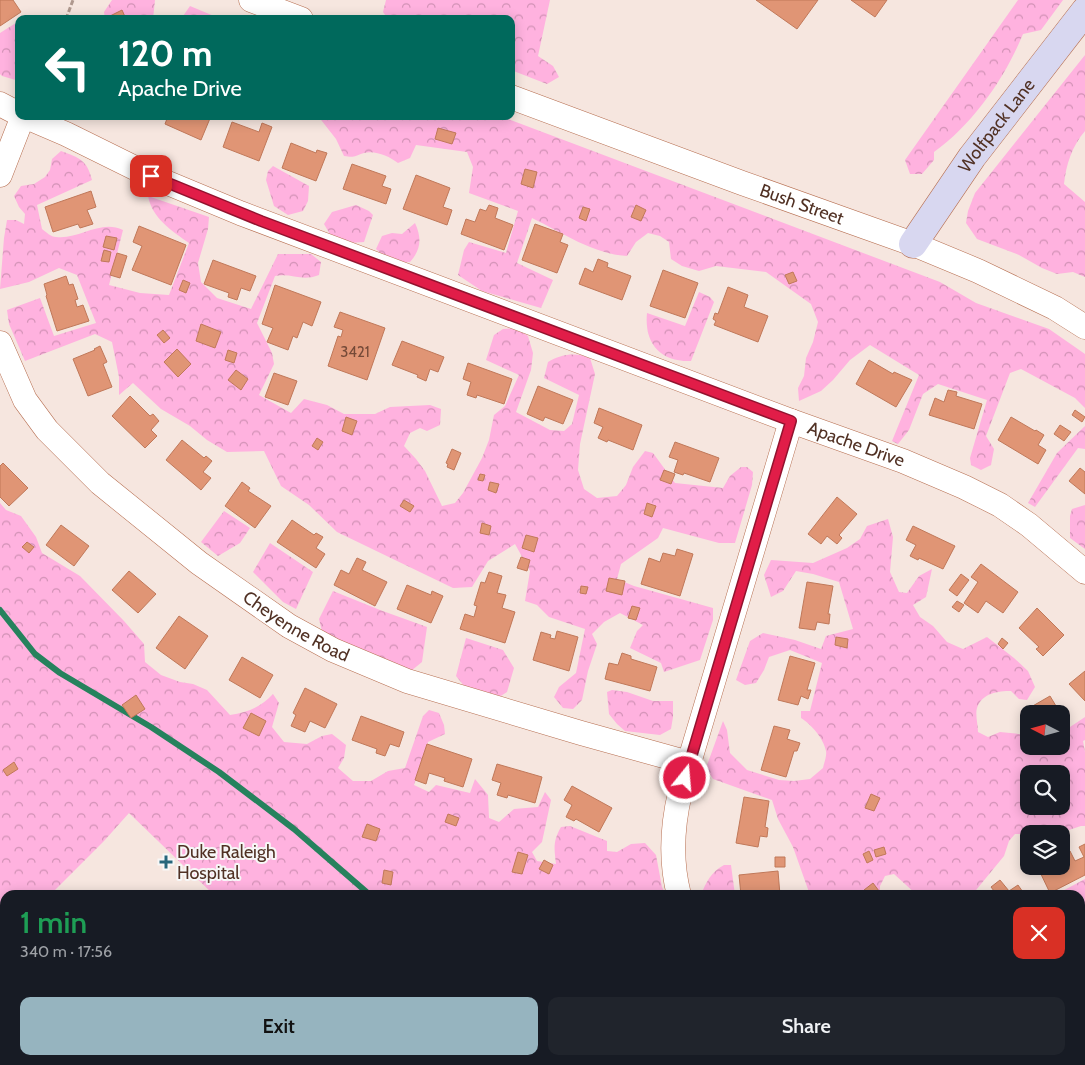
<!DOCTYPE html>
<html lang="en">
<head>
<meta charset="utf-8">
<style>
	:root { --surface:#171b24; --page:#20242c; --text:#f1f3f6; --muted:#9ea1a6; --accent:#96b4bf }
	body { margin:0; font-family:Cabin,sans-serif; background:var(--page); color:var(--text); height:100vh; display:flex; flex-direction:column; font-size:19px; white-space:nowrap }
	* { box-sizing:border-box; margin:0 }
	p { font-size:16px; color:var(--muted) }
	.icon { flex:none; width:28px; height:28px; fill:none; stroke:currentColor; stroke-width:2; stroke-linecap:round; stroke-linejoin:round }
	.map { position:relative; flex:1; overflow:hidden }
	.details { position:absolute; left:0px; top:890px; width:1085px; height:175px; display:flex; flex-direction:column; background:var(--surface); border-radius:15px 15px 0 0; box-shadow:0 2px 12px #0003 }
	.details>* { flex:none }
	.guide { position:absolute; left:15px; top:15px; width:500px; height:105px; border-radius:10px; box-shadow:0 2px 12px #0003; background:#00695c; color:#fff; overflow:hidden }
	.needle { width:32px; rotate:276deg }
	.tools { position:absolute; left:1020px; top:705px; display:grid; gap:10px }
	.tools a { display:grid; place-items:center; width:50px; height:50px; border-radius:10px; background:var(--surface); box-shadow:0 2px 12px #0003; font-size:25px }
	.pin { position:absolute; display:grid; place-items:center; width:42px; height:42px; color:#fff; margin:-21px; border-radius:10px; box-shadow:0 2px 8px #0006 }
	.me { position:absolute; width:55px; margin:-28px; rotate:17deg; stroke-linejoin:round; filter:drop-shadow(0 0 4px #0008) }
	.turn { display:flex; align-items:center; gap:18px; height:105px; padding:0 20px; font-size:22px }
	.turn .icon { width:65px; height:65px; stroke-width:2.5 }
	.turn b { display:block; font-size:35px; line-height:42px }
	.round { display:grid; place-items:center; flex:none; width:52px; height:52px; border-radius:10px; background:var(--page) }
	.headline { display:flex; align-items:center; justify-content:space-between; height:85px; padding:0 20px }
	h1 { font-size:30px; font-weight:600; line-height:38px; color:#1e9e55 }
	.action { display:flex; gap:10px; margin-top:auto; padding:10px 20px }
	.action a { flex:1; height:58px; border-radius:10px; background:var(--accent); color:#111; font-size:20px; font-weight:600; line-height:58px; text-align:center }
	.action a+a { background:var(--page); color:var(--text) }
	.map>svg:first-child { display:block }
	.forest { fill:url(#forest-crowns); fill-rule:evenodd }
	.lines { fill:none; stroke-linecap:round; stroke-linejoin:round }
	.stream { stroke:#26825d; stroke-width:6 }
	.building { fill:#e09575; stroke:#c07859 }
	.street-casing { stroke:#b76f51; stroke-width:25 }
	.secondary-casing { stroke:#b76f51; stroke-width:29 }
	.path { stroke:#af988e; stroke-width:3; stroke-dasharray:5 2.5; stroke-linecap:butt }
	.street { stroke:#fff; stroke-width:24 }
	.secondary { stroke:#d8d7f0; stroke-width:28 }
	.route-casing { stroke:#92132f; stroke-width:12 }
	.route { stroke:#e11d48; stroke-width:9 }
	.poi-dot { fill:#27667b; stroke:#f7f7f7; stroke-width:2 }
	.labels { text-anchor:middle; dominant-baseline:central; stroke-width:4; stroke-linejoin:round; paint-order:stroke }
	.number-label { font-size:15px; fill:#754a38 }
	.street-label { font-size:18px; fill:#513124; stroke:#f7f7f7 }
	.poi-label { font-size:18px; fill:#513124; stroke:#f7f7f7; text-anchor:start }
</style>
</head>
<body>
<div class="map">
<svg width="1085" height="1065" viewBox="0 0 1085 1065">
	<defs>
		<pattern id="forest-crowns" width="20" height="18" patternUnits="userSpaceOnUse" patternTransform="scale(1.25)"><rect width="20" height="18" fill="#ffb2df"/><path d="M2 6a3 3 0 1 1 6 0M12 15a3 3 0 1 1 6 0" fill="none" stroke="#d191b5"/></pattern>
	</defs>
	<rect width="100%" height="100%" fill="#f6e6df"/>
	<path class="forest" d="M112,0H155L153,19H105L104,12Z
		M386,0H550L538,56L553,66L559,77L547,84L511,70V19H388L383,12Z
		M1018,0H1063L1041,30L1023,34C1005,78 973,124 934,152V160L922,174H910L905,160Z
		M190,6L214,16L217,19H181Z
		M19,21V81L2,76L0,74V33Z
		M1085,55V131C1072,146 1066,165 1064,184L1085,202V277L1073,272L1057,274L1042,268L1019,255L977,239L966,223L968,211L975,193Z
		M318,116H500L940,282L976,303L1049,329L1085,354V408L1075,398L1021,369L1010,373L986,436L994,449L991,465L981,470L971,465L970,458L987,400L938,384L923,394L909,430L898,444L892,441L919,375L870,345L850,360L833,380L821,391L799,401L798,388L804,376L806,358L813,342L818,322L811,304L766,272L716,266L699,271L682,266L671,259L669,242L660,236L648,233L636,242L627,256C593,254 563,233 532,218L517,263L553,280L541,308L482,291L458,275L464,250L469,242L506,253L518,211L469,193L473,167L467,152L416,145L410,158L398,163C389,156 375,150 364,153C354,156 355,158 344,156L336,139Z
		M61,151C80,158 87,160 92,180L37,205L42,229C46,232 51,237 56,237C79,240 100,219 123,230L109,285L140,293L169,295L189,243C172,231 152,218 148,196L209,217L208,229L198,263L201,282L217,298L251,309L278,254H311L321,262L319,275C301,282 293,273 275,276L257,323L272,353L274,364L259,395L291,413L304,399L327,405L344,414H375L390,407L430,405L441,409L440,425L427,431L420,428L410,433L404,446L416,459L425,471L442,506L455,503L463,493L482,458L489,440L494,415L505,406L519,375L486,360L494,335L503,329L516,328L528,336L533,353L531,370L516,412L550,430L564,431L572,424L579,395L544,378L548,362C561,354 576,352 590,358L595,374L580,444L578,470L584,489L597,498L617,496L626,485L633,467L645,451L653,453L675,483L723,488L730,476L741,467H747L753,472L752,485L735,543H719L663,528L658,538L621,564L617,579L634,586L713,608V620L700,660L664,672L661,663L630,648L637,631L643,625L620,613L604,622L592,634L597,644L588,671L582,700L573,709L563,708L554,697L559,687L576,673L585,629L549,617L537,605L525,601L530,571L515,544L488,561L472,587L453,588L337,532L309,505L281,486L264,451L227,452L207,440L190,426L161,409L133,383L119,395V377L112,342L95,334L25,361L9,324L7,310L40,298L54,336L96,323L77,275L59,268L29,282L0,289L4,238L7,220H16L24,224L25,214L19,207L14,196L21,186L34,184L45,177L50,170L52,159Z
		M273,166L309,186L308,201L303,211L288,215L274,206L266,180L268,171Z
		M356,205L369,211L373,215L364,242L349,243L331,236L324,224L332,212Z
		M415,223C422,238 421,250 410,262C396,263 385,258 376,249L382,236L392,233L402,234Z
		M699,292L710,297L714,302L691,361C660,362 644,343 647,313L685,326Z
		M1085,426V449L1078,448L1035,507L1028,503L1057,453Z
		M0,503L6,510L21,516L36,537L42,553L80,576L124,621L144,644L145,662L161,675L180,682L193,684L207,690L230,715C248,712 261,707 273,694L279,703L272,727L284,742L307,744L322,736L332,734L346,745L344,758L338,768L353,781H371L388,771L405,768L423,716L429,710L439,713L444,725L445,734L428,742L414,785L429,792L436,785L470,793L475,779L488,795L489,818L499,822L514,809L538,807L545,792L551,800L542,842L532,852L537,861L556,864C554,848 553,841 561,827L570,826L607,841V851L617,852L631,844L645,843L656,855L662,887L666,895H214L129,813L104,841L50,895H5V945L0,951Z
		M1085,505V549L1070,538V516L1072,509Z
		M224,511L250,528L240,543L218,556L201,542Z
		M888,519L893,537L890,572L899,592L907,593L919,576L932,569L926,597L913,605L920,617L933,626L947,642L963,649L987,637L1014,658L1028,671L1035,687L1027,700L1019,699L1011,691C998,691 982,693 977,708C975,714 978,725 978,732L988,737L1000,732L1029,735V746H1061V733L1085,717V740L1083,741L1085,752V826H1081L1057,834H1015L1009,841L1004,856L972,895H917L894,874L885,876L880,886V895H810L793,847L778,819L772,800L713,779L706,768L723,721L727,730L730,753L747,770L779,780L794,781L810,779L823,768C824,763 827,756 826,751C824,739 811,724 801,718V711H810L822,663L790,650L769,657L764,670L756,683L745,685L736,680L750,641L763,633L795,640L821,649L826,636L853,629L839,582L813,574L796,571L783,591L771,597L764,575L771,560L813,563L847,548L860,539L867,526ZM1029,774H1061V806H1029Z
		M270,543L313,572L296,609L283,602L253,572Z
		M333,591L380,610L427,627L422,662L411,671L358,650L322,631L319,619Z
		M466,638L503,650L514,668L507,692L493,701L469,692L456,676Z
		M612,690L627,692L653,701H673V717L671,729L660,735L625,731L617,724L609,714L607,692Z
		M724,865H731L735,895H701C706,882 711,872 724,865Z
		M1085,879V922L1080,925V895H1055Z
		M1085,951V998L1080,1000V954Z
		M1080,1003L1085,1014V1065H1057L1063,1060H1080Z
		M448,1060H664V1065H454Z
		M742,1060H788L791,1065H741Z
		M850,1060H908L900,1065H856Z"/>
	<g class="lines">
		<path class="stream" d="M0,610L35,654L60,673L151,727L219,772L294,829L370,895
			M551,1060L556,1065"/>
	</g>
	<path class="building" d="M0,0H13L21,12L0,26Z
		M756,0H818L797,29Z
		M851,0H887L875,17Z
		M122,10L126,19H109L108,17Z
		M168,116H211L201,140L165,124Z
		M232,122L259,132L262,123L272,127L259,161L223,147Z
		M438,128L456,133L452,144L435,139Z
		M291,143L316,153L317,150L327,153L316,181L282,168Z
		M352,164L386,176L382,186L391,189L386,204L343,189Z
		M525,169L537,172L533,188L521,184Z
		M416,175L450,188L443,207L452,210L447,225L403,209Z
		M91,191L96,207L87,210L93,224L80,228L78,224L53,232L45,207Z
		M489,205L498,208L495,218L513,225L504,250L461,234L466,219L475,222L480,209L486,211Z
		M636,205L646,210L641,221L631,217Z
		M583,207L590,209L586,221L579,218Z
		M535,224L563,234L560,242L568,245L557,273L522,260Z
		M139,226L186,245L171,285L132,270L142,246L133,242Z
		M106,236L117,238L114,250L103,247Z
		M104,250L111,252L109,262L101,261Z
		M117,253L127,256L120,278L110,275Z
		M598,259L608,263L607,267L631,276L622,300L579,284L585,268L593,272Z
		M213,260L256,276L250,291L241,288L237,300L228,297L229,293L204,284Z
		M663,270L698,283L685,318L650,306Z
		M793,272L797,281L789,284L785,275Z
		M66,276L69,285L73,284L78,299L75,300L77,307L83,305L89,321L57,331L46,296L47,295L44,284Z
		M183,280L190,283L186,293L179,290Z
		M275,285L321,302L312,326L303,322L297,338L293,336L288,350L267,342L273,328L262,324Z
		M728,287L748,295L744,307L768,316L758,342L714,325L716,321L713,319L715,313L718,314Z
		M340,312L385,328L367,380L328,366L338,336L341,337L343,330L334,327Z
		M201,324L221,332L215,348L196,341Z
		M163,330L170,338L164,343L157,335Z
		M402,341L444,357L438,372L430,369L426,381L417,377L418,375L392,365Z
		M100,346L107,362L103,364L112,387L88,396L73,359L95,350L94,349Z
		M177,349L191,364L178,377L164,362Z
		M228,350L237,353L234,363L225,360Z
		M869,360L893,374L894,372L912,380L896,407L856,384Z
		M468,363L512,379L504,404L477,395L476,398L467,395L471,382L463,379Z
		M236,370L248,379L241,390L228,380Z
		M274,373L297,381L288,405L265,397Z
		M538,386L573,400L563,424L545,417L543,421L527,414Z
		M948,390L957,392L956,396L982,404L974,429L929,415L935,398L944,402Z
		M130,396L150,416L153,414L159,421L151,430L157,436L145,448L112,416Z
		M599,408L642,425L633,450L608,440L607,442L598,438L603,427L594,423Z
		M1075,410L1085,417L1082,422L1072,415Z
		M346,417L357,421L352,435L342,431Z
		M1011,417L1035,431L1036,430L1044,435L1038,445L1046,450L1038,464L998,440Z
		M1060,425L1071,432L1064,441L1054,434Z
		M317,438L323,442L318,450L312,446Z
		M182,440L204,458L206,456L212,461L203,472L211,478L201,490L166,460Z
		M675,442L719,458L710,482L684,473L683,475L674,472L678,460L669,457Z
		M452,449L461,453L454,470L447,467L448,464L446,463Z
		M3,463L28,488L9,506L0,497V466Z
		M1080,468L1085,472V494L1069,481Z
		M664,470L675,474L671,484L660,480Z
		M480,474L485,475L483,481L478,480Z
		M242,482L250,488L248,491L271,506L255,528L225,506Z
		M490,482L499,484L496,493L488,490Z
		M837,497L857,514L839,535L842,538L837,544L827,536L821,544L808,534Z
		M404,500L414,506L410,512L400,506Z
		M647,503L656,506L652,517L644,514Z
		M292,520L314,535L316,533L323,537L316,548L325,554L316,568L277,542Z
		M482,523L491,526L489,535L480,533Z
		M61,525L89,546L74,566L46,545Z
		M913,526L955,546L943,569L919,558L918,560L910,556L916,545L906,540Z
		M526,535L538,538L534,552L522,548Z
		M27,542L34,547L29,553L22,547Z
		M677,549L693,554L680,596L641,584L649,558L660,562L663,553L675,556Z
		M521,557L530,560L527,571L517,568Z
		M357,558L366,562L362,570L387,582L375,606L334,585L341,570L349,574Z
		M981,564L1018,592L1003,613L986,601L978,613L964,603L978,582L971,577Z
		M129,571L156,594L138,613L112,590Z
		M489,572L502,576L497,593L506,595L502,608L515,612L505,643L460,629L465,614L474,617L477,606L474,605L481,582L485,583Z
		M961,574L969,580L957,596L949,590Z
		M609,578L625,581L622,595L606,591Z
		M807,582L833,586L828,614H830L829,624L817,622L815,630L799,628Z
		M407,585L431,595L432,591L443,596L431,623L397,609Z
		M581,586L588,587L586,594L580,593Z
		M957,601L964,605L959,612L952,607Z
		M632,606L640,608L636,620L628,618Z
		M1037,608L1064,635L1043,656L1036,649L1039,647L1019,628Z
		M179,616L208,636L185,669L156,648Z
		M557,631L578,637L569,671L533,660L541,632L551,635L550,638L555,639Z
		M836,637L848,639L847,648L835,645Z
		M1002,638L1008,643L1003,649L998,644Z
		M622,653L631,656V659L657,667L650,691L605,679L609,663L618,665Z
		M790,656L815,663L807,690H811L808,699L801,696L798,705L778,700Z
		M242,657L273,675L260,698L229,680Z
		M1085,671V701L1069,684Z
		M305,688L337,704L325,728L310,721L305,732L291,726L296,715L293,713Z
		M136,695L145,709L131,718L122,705Z
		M1050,696L1056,706L1043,714H1029V719L1024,711Z
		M251,713L266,721L259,736L243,728Z
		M361,716L404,732L399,747L390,744L385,756L376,753L377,749L352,740Z
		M774,726L790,730L787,739L800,743L797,751H794L786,777L761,770Z
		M427,744L472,759L463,787L444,781L445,778L429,773L426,784L415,780Z
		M14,762L18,769L7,776L3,770Z
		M497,764L542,777L535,803L508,795L507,798L497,795L501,783L492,780Z
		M572,786L612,808L599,832L576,819L574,821L566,817L572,805L564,800Z
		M871,794L880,798L874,811L865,808Z
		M744,797L769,801L765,827L768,828L767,837L760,836L758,847L736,843Z
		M1029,802V806H1036L1037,808L1030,813L1024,805Z
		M448,814L459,818L456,826L445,822Z
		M367,824L380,829L376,841L362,837Z
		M1085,844V875L1050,893L1039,870L1046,866H1061V858L1063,857L1062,855L1070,851L1075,861L1084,857L1079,847Z
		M884,847L886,854L876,857L874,850Z
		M869,851L873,860L867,863L863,854Z
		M518,852L528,855L522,874L512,872Z
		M775,857H785V867H775Z
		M544,860L553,865L549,874L539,869Z
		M384,870L393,872L391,885L382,883Z
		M778,871L780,895H741L739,875Z
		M1000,880L1009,891L1018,885L1025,895H989L994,891L991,887Z
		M873,883L879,891L874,895H868L864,890Z
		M62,1060H105L101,1065H68Z
		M317,1060H353L359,1065H313Z
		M696,1060H742L743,1061L740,1065H702Z
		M1036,1060H1049L1042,1065H1040Z"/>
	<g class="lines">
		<defs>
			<g id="street">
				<path d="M251,0L301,19"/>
				<path id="s1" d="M511,97L742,183L913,244L978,271L1055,308L1085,327"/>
				<path d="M0,104L19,114"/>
				<path id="s2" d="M24,116L66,134L151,176L240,213L791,421L903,461L964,487L1000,505L1029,525L1085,572"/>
				<path d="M0,175L23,116"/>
				<path id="s3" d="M0,343L25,400L47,430L100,483L199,563L289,626L333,650L407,681L581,733L689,763"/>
				<path d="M679,895C670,860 672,827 680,793L791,421"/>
				<path d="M1080,939L1085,937"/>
				<path d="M824,1060L830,1065"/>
				<path d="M931,1065L936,1060"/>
			</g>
			<g id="secondary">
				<path id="s4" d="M913,244L972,157L1085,11"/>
			</g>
		</defs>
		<use href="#street" class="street-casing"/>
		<use href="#secondary" class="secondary-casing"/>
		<path class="path" d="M66,19L73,0
			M294,1065L298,1060"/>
		<use href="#street" class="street"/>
		<use href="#secondary" class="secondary"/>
	</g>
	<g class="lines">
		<defs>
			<path id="route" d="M151,176L261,221L791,421L685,778"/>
		</defs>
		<use href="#route" class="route-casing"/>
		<use href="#route" class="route"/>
	</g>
	<path class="poi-dot" d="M163.5 854.5h5v5h5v5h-5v5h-5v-5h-5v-5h5z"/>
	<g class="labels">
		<g class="number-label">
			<text x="355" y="352">3421</text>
		</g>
		<g class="street-label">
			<text stroke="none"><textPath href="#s4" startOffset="145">Wolfpack Lane</textPath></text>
			<text stroke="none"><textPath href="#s1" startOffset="310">Bush Street</textPath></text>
			<text stroke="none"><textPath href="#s2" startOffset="895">Apache Drive</textPath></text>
			<text stroke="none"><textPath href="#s3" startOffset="418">Cheyenne Road</textPath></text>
		</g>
		<g class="poi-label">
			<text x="177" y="852">Duke Raleigh<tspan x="177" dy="21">Hospital</tspan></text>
		</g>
	</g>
</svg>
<div class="tools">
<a><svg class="needle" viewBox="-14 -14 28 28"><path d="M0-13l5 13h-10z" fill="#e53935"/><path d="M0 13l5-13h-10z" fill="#9ea1a6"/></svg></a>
<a><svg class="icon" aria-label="search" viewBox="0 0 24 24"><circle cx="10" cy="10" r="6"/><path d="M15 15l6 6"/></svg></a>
<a><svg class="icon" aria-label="layers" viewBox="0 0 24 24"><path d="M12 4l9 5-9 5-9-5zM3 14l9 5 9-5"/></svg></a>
</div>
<div class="pin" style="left:151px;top:176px;background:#d93025"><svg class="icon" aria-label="arrive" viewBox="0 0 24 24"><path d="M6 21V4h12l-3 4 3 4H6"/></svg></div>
<svg class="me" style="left:685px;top:778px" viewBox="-20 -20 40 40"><circle r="17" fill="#e11d48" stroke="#fff" stroke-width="3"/><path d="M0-11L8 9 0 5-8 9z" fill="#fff"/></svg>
<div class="guide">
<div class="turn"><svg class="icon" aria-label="left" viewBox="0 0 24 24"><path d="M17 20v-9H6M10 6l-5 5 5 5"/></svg><div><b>120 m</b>Apache Drive</div></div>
</div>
<section class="details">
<div class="headline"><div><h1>1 min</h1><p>340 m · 17:56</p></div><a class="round" style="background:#d93025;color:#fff"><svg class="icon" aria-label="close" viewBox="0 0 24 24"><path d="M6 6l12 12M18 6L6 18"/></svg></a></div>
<div class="action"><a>Exit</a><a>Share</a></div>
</section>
</div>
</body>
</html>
